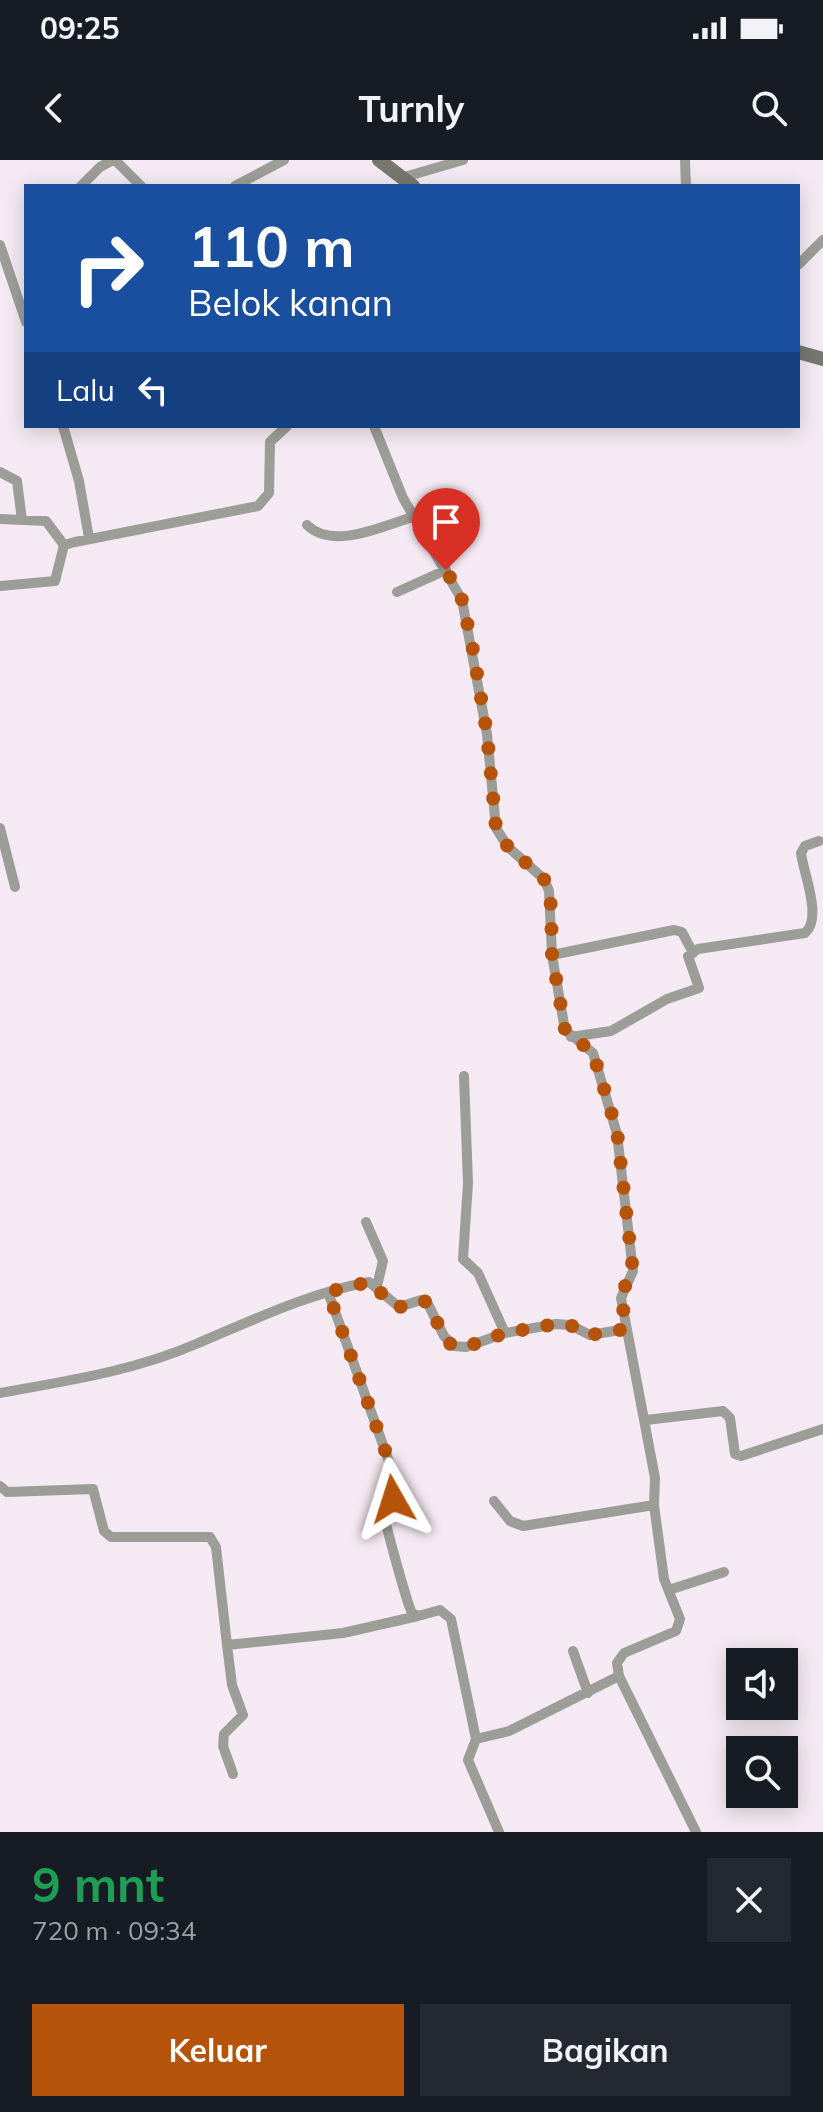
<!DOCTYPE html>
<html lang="id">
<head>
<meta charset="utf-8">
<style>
	:root { --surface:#171b24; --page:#242831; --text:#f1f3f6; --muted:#9ea1a6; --accent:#b45309 }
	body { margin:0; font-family:Mulish,sans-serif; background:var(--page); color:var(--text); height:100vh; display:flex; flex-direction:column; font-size:30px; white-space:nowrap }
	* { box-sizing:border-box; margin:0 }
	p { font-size:26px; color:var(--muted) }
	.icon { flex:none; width:44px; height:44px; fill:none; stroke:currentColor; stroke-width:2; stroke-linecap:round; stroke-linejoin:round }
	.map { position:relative; height:1672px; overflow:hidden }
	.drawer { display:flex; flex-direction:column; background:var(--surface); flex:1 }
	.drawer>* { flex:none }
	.banner { position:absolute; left:24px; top:24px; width:776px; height:244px; border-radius:0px; box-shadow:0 4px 20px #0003; background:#1a4fa0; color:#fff; overflow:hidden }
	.tools { position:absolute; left:726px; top:1488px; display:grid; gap:16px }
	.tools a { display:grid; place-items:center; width:72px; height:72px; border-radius:0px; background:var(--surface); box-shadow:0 4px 20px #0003; font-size:40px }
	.pin { position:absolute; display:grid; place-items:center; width:68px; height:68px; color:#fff; margin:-82px -34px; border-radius:50% 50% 50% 0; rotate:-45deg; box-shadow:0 0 8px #0007 }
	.pin .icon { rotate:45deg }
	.me { position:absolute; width:88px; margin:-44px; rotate:354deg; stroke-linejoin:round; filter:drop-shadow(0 0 6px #0008) }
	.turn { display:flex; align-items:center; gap:28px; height:168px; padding:0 32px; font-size:36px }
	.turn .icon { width:104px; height:104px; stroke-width:2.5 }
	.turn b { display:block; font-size:56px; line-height:68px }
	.then { display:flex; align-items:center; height:76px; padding:0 32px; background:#0003; gap:16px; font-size:30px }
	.round { display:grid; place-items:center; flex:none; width:84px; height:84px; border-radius:0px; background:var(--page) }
	.summary { display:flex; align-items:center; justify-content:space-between; height:136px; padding:0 32px }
	h1 { font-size:48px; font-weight:700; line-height:60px; color:#1e9e55 }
	.primary-button { display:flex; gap:16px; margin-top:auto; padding:16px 32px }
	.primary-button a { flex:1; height:92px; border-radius:0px; background:var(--accent); color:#fff; font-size:32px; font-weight:700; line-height:92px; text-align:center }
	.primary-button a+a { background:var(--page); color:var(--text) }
	.status { display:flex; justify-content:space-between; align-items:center; height:56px; padding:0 40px; background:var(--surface); direction:ltr }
	.status svg { height:22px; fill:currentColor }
	header { display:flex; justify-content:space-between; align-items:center; height:104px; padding:0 32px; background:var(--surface); font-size:36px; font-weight:700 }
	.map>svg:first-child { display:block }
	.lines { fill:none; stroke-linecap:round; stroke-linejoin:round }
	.street { stroke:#9d9d98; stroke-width:10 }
	.secondary { stroke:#76776f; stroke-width:14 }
	.route { stroke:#b45309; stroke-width:14; stroke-dasharray:0 25.2 }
</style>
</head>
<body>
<div class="status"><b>09:25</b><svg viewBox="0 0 49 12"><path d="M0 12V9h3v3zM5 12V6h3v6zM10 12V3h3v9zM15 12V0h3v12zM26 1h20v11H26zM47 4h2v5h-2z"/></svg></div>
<header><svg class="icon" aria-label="back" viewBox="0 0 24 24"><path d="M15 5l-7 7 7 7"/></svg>Turnly<svg class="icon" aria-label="search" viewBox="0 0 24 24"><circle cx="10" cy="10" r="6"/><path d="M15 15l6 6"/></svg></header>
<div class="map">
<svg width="823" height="1672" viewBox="0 0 823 1672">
	<rect width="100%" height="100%" fill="#f5eaf3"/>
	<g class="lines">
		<path class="street" d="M115,0L141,26
			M685,0L686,26
			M401,18L463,0
			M81,26L100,7L113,0
			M235,26L284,0
			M0,85L26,162
			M798,105L823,80
			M63,266L79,321L89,378
			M374,266L403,338L462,440L487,574L496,668L508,687L544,719L549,731L552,795L565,870L593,893L617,974L633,1111L621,1138L655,1318L654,1345L664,1419L680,1459L676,1471L624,1493L617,1503L619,1516L696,1672
			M0,312L17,321L22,360
			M0,359L46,361L64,385
			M307,365C334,391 384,365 416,356
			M0,426L55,421L64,385L75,382L258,346L269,333L270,282L287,266
			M397,432L446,410
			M0,668L15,727
			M552,795L674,770L682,772L693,793
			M571,877L611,871L667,839L699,828L688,796L698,789L805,773C823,758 803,712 801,693L805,686L819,681
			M464,916L468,1023L463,1099L478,1113L505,1173
			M366,1062L383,1101L377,1126
			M328,1132L391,1307C399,1340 387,1332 385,1356C384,1361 406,1438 410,1448C412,1455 412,1453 418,1456L440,1450L451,1459L476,1579L468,1600L499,1672
			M0,1233C66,1221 134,1211 196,1184C253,1160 309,1133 369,1122L399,1147L421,1140L427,1142L444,1176L454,1186L466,1187L505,1173L556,1164L570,1165L590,1175L626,1169
			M646,1260L723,1251L730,1258L735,1294L741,1296L823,1269
			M0,1326L7,1332L93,1329L104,1371L111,1377H210L216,1387L227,1485
			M494,1341L510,1361L523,1366L654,1345
			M669,1430L724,1412
			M573,1491L588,1533
			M476,1579L509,1571L619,1516
			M233,1614L223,1586L224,1574L243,1555L232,1525L227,1485L343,1473L418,1456"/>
		<path class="secondary" d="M379,0L413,26
			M798,192L823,199"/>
	</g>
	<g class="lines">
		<path class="route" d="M393,1339L395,1331L391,1307L328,1132L369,1122C380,1127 384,1141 394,1146C405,1150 415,1138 427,1142L447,1182L454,1186L466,1187L505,1173L556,1164L570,1165L590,1175L626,1169L621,1134L633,1111L617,971L593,893L565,870L552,795L551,745L544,719L508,687L496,668L487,574L472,484L462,440L446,410"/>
	</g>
</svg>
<div class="tools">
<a><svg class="icon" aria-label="sound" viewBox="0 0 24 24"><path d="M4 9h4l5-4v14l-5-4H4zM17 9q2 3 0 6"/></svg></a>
<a><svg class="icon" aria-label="search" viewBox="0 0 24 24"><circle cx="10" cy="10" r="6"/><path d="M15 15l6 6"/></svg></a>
</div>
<div class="pin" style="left:446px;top:410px;background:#d93025"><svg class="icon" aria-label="arrive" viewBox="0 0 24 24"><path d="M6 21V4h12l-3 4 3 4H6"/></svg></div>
<svg class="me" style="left:393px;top:1339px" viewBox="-20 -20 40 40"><path d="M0-17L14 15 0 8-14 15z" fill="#b45309" stroke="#fff" stroke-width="4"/></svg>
<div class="banner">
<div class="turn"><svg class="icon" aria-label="right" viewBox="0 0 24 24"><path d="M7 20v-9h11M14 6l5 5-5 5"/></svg><div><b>110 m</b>Belok kanan</div></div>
<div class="then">Lalu<svg class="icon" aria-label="left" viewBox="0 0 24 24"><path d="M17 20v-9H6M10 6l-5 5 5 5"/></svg></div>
</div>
</div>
<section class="drawer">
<div class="summary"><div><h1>9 mnt</h1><p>720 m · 09:34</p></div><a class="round"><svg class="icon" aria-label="close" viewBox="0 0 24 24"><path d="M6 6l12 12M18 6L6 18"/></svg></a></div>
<div class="primary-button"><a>Keluar</a><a>Bagikan</a></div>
</section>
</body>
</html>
